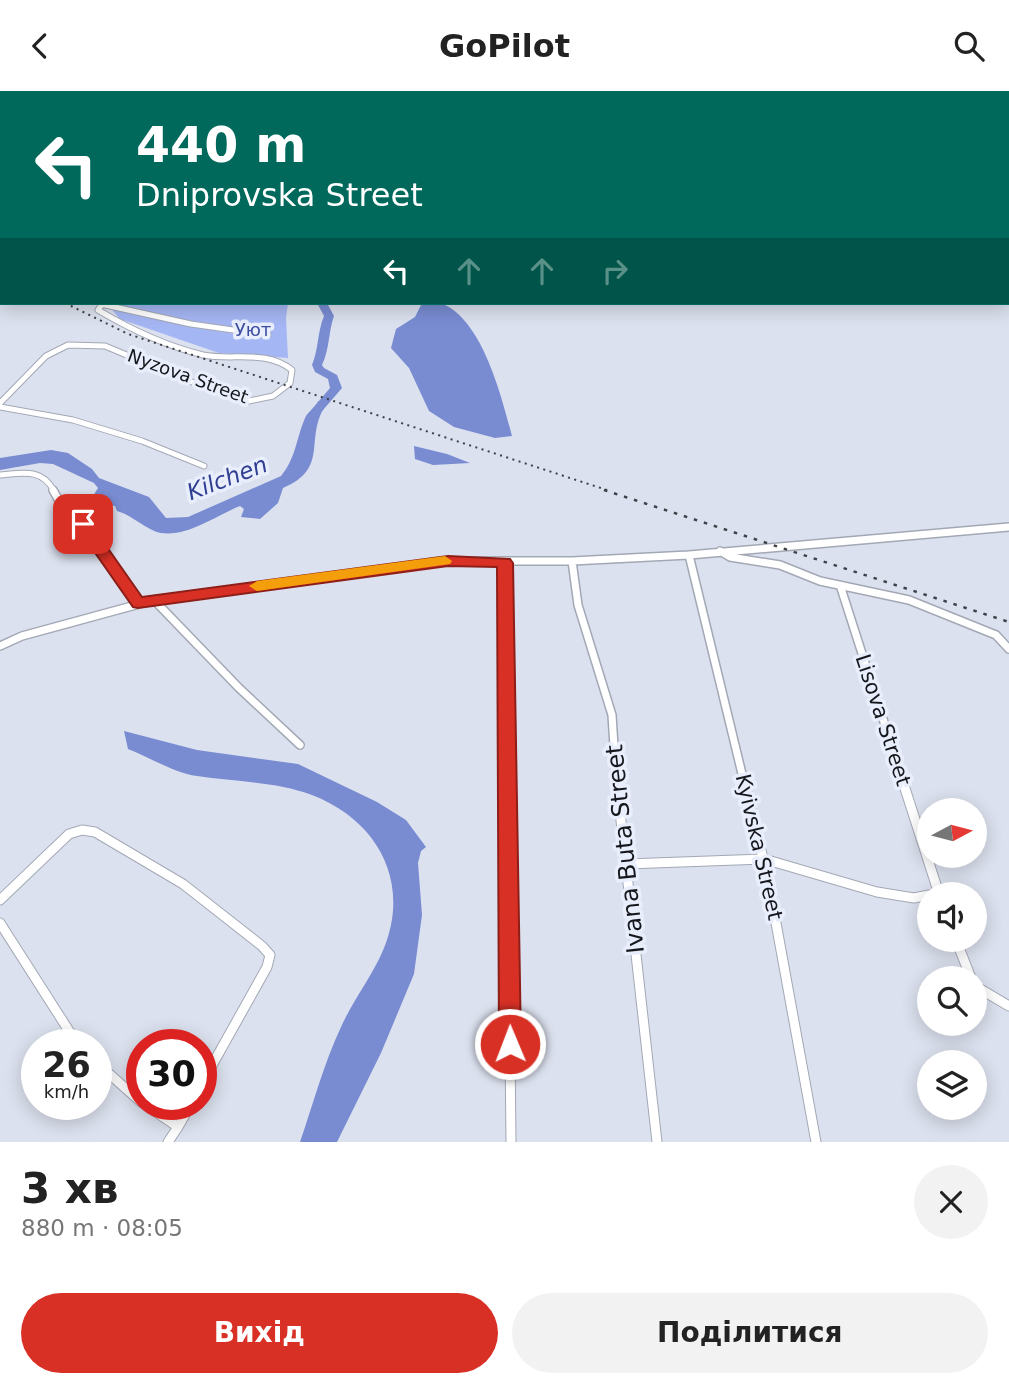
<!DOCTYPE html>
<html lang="uk">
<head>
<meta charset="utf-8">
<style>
	:root { --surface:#fff; --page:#f2f2f2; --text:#222; --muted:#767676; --accent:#d93025 }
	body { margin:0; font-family:"DejaVu Sans",sans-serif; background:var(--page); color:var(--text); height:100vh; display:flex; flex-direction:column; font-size:26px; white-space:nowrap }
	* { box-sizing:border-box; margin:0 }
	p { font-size:23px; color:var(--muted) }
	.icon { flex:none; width:38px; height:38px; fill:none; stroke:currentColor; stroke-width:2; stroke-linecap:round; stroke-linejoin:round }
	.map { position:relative; height:1051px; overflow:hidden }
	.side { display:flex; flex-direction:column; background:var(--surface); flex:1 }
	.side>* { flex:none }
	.guide { position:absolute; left:0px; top:0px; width:1010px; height:214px; box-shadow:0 4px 18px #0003; background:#00695c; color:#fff; overflow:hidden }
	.needle { width:46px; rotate:83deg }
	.controls { position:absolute; left:917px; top:707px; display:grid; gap:14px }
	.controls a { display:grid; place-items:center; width:70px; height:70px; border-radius:50%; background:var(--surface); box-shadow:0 4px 18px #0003; font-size:35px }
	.speed { position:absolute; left:21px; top:938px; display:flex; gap:14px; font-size:35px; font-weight:700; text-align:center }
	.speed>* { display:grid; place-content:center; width:91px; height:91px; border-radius:50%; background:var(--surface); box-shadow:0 4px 18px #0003; line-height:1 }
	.speed small { font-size:18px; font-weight:400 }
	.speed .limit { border:10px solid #d22; background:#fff; color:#111 }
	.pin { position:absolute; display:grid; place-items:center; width:60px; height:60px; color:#fff; margin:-30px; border-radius:14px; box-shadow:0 4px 10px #0006 }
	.me { position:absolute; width:77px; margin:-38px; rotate:359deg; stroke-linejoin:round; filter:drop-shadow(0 0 5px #0008) }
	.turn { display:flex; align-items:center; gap:24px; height:147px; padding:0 21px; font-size:32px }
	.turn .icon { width:91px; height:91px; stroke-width:2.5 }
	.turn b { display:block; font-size:49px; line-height:60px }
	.lanes { display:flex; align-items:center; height:66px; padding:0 21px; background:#0003; justify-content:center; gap:35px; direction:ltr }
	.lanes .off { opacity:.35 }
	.round { display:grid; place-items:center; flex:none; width:74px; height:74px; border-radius:37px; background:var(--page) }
	.overview { display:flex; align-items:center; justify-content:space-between; height:119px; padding:0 21px }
	h1 { font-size:42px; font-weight:600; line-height:52px }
	.action { display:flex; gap:14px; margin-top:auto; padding:14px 21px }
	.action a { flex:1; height:80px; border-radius:42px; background:var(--accent); color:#fff; font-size:28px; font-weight:600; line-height:80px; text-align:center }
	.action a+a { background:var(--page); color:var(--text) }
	header { display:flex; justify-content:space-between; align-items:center; height:91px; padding:0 21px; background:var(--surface); font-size:32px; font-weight:600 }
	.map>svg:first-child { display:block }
	.green { fill:#a5b6f4 }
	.water { fill:#798cd2 }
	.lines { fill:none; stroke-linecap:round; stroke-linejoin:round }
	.river { fill:#798cd2; fill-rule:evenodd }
	.street-far2-casing { stroke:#a3a8b5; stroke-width:7 }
	.street-far1-casing { stroke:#a3a8b5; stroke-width:10 }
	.street-casing { stroke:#a3a8b5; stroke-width:11 }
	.street-far2 { stroke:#fff; stroke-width:5 }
	.street-far1 { stroke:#fff; stroke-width:7 }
	.street { stroke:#fff; stroke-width:9 }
	.rail-far1 { stroke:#3f4148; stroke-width:2; stroke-dasharray:2 4.5; stroke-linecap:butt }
	.rail { stroke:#3f4148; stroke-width:2.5; stroke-dasharray:3.5 7; stroke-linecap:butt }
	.route { fill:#d93025; stroke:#8d1f18; stroke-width:2 }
	.slow { fill:#f59e0b }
	.labels { text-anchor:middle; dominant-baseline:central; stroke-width:7; stroke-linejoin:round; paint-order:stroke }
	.far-park-label { font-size:18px; fill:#3c4ca1; stroke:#e9eefc }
	.far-street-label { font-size:18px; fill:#15171c; stroke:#e9eefc }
	.street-label { font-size:21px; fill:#15171c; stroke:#e9eefc }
	.water-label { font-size:23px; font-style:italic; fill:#313f93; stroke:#e9eefc }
	.near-street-label { font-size:24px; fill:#15171c; stroke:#e9eefc }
</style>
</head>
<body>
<header><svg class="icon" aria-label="back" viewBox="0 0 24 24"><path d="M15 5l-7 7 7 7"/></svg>GoPilot<svg class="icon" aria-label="search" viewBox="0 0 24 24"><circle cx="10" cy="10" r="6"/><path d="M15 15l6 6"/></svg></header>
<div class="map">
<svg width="1009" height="1051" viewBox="0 0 1009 1051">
	<rect width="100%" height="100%" fill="#dce1ef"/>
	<path class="green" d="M288,212L286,227L288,267L219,262L120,228L107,213Z"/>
	<path class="water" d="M422,212C429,212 437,211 443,213C483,230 502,307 512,345L495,347L454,336L429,320L409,277L391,257L396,238L415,226Z
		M318,310L325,315C304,349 330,377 283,397L278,412L260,428L241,426L244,418L240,415C217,424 188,446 161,442C148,440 132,424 117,420L115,415L94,411L93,405L98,397L94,392L53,373L40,372L0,379V367L51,359L68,362L92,378L99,387L149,406L166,427L188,426L281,385C296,367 296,348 305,327C308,320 316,317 318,310Z
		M414,355L447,363L470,372L433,374L415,368Z
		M124,640L197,659L298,673L377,711L406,729L426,756L421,760L418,772L422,824L414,883L381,962L337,1051H300C313,1013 324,972 341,936C353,909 373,884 384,857C411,790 377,729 312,704C275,690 235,691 197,685C174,682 149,666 128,658Z"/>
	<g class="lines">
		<path class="river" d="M1008,98L1009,99V105L1008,104Z
			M317,212H327L334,225C328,242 330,257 322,274L324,277L337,284L342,297L317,326L313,327L307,324L330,297L328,288L315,281L312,274C319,257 317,242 324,225Z"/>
		<defs>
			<path id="street-far2" d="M101,213L191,233L268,244
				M0,312L46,265L68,254L105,255L189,290L249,310L273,305L290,292L292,279C266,258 233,270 203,264C166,255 130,238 98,219L103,212
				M0,316L73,329L142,350L204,375
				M0,384C23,382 42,377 54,400"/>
			<path id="street-far1" d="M53,399L63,417L83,433L138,512
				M720,460L730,466L780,474L820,490L909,509L996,544L1009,558
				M689,464L743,687
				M572,470L578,514L612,624L616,687
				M505,472L507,687
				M840,494L902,687
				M154,509L239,597L300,654
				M0,555L22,545L154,509L448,470H572L689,464L1009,436"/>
			<path id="street" d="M507,685L511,1051
				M616,685L657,1051
				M743,685L768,788L816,1051
				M901,685L939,803
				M626,773L764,768L877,801L914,807L929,804
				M0,809L69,743L82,739L95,741L183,793L262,855L270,864L267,876L201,994
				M0,832L78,954
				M956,849L971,887
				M975,895L1009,915
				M96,971L142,1012
				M144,1013L178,1036L168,1051
				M178,1036L191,1013"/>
		</defs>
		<use href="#street-far2" class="street-far2-casing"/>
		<use href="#street-far1" class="street-far1-casing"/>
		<use href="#street" class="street-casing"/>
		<use href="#street-far2" class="street-far2"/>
		<use href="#street-far1" class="street-far1"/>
		<use href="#street" class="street"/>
		<path class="rail-far1" d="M0,167L2,169
			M65,212L128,243L610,400"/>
		<path class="rail" d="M604,399L1009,531"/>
	</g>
	<path class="route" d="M83,428L88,429L142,506L448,465L510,468L513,472L521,953L518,960L510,963L502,960L499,953L497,476L448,475L138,517L133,516L75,433Z"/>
	<path class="slow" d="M445,465L452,470L450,473L257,500L249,495L257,490Z"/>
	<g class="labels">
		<g class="far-park-label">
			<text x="253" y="238">Уют</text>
		</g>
		<g class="far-street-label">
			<text transform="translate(188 285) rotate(20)">Nyzova Street</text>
		</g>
		<g class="street-label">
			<text transform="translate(883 629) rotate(72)">Lisova Street</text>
			<text transform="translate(759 756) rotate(77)">Kyivska Street</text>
		</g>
		<g class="water-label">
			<text transform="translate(227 387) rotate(-21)">Kilchen</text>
		</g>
		<g class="near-street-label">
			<text transform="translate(625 758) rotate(-96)">Ivana Buta Street</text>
		</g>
	</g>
</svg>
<div class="controls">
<a><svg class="needle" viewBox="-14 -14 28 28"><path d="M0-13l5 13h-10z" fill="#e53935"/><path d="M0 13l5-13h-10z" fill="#767676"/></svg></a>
<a><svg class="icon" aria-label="sound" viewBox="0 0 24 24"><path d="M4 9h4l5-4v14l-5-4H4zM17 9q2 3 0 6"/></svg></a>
<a><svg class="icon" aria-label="search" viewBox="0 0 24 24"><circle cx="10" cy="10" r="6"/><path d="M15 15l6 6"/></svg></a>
<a><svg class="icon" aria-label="layers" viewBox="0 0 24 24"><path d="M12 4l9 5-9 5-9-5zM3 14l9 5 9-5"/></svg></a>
</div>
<div class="speed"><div>26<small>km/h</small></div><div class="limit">30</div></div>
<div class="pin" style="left:83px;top:433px;background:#d93025"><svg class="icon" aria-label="arrive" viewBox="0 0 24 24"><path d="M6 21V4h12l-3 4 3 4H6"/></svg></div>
<svg class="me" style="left:510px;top:953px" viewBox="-20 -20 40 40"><circle r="17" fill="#d93025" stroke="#fff" stroke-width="3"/><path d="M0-11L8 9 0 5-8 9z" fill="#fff"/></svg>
<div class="guide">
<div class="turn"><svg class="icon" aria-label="left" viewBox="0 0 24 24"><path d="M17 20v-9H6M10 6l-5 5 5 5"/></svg><div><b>440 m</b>Dniprovska Street</div></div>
<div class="lanes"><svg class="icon" aria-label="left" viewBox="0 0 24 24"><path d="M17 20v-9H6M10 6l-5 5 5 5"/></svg><svg class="icon off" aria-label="ahead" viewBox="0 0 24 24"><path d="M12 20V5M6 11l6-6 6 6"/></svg><svg class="icon off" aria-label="ahead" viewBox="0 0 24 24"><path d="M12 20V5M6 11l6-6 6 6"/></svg><svg class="icon off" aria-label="right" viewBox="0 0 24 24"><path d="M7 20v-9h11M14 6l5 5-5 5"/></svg></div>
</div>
</div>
<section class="side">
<div class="overview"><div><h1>3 хв</h1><p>880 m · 08:05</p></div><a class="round"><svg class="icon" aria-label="close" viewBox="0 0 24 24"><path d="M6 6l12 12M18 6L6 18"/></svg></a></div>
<div class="action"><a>Вихід</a><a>Поділитися</a></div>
</section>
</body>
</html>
